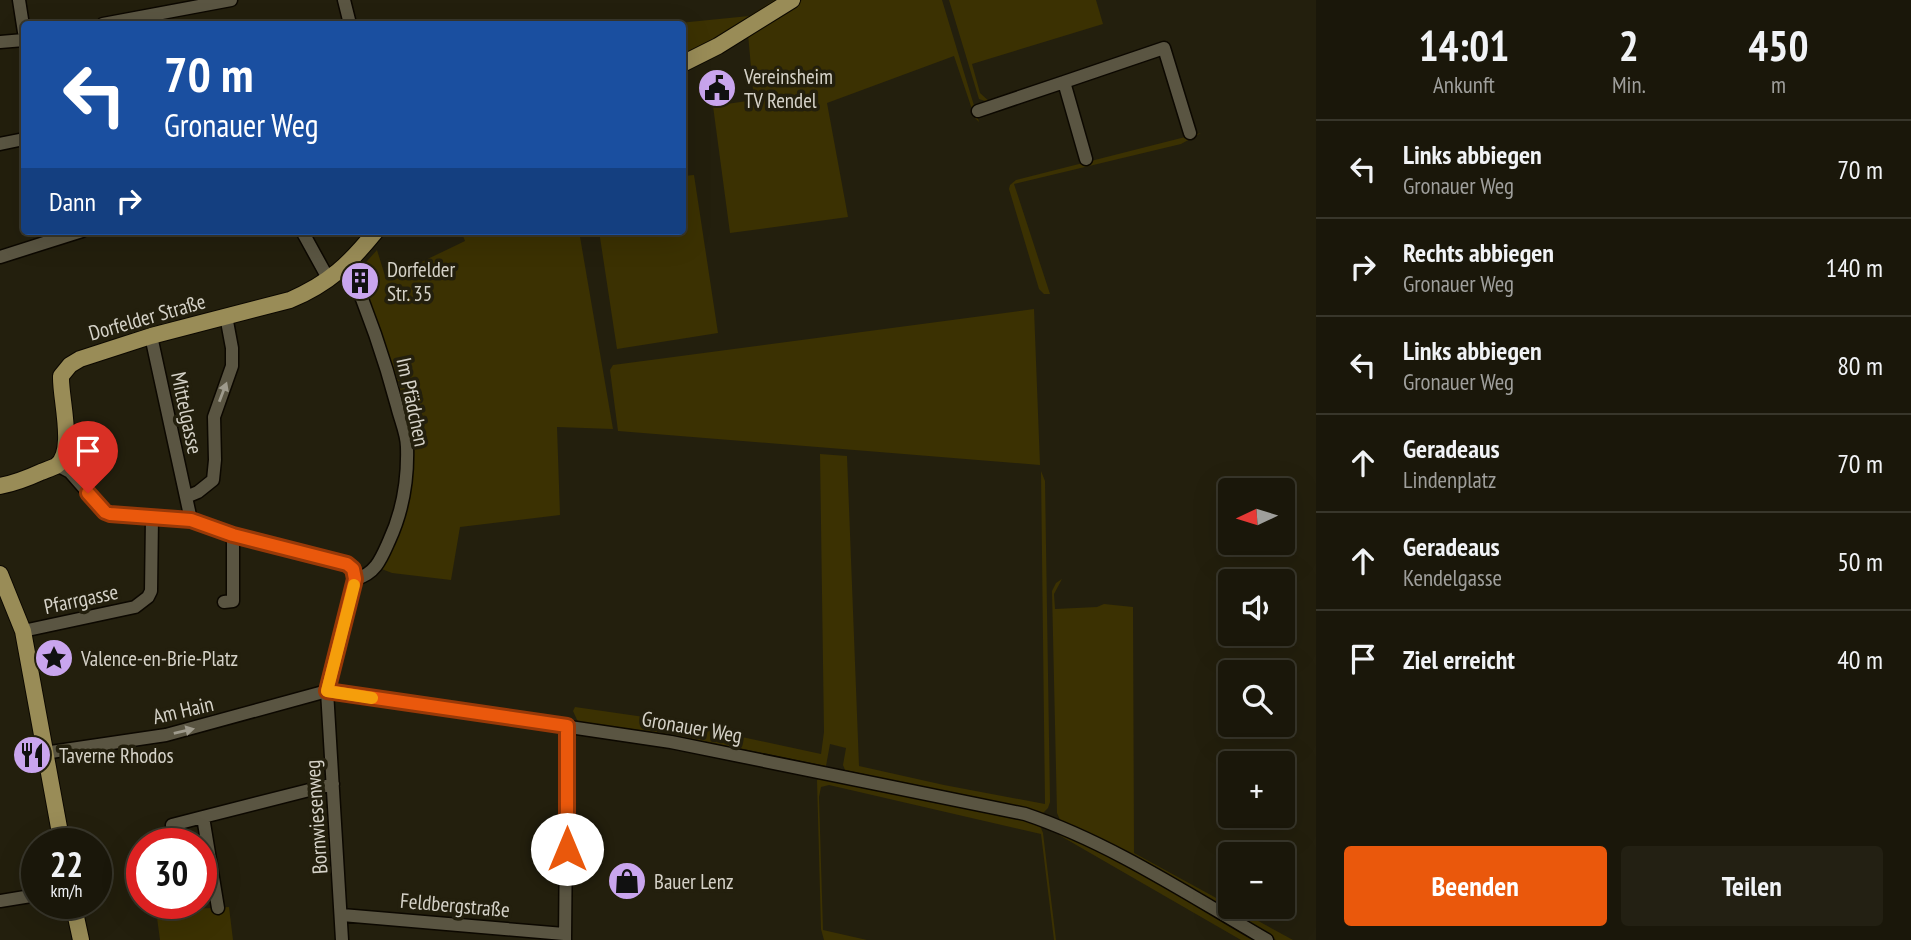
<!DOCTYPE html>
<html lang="de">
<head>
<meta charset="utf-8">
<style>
	:root { --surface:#1a170a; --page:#232013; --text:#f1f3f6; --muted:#9f9f9c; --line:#38362b; --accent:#ea580c }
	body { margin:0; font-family:"PT Sans Narrow",sans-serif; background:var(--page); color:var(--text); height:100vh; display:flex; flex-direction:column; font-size:26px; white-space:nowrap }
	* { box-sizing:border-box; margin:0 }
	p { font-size:23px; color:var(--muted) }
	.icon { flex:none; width:38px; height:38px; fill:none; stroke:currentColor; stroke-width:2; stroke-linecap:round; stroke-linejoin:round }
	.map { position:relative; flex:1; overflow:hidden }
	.panel { display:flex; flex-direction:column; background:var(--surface); width:595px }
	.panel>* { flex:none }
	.hud { position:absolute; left:21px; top:21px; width:665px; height:214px; border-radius:7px; box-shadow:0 7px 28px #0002,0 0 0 2px var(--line); background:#1a4fa0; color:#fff; overflow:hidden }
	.needle { width:46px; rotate:266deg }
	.fabs { position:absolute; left:1218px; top:478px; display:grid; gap:14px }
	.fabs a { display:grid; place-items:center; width:77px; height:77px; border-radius:7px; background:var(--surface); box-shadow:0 7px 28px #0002,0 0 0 2px var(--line); font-size:35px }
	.speed { position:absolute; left:21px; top:828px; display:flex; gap:14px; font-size:35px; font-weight:700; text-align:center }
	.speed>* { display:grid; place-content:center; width:91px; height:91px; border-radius:50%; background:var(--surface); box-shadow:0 7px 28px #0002,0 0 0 2px var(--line); line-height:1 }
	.speed small { font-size:18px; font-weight:400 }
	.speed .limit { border:10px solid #d22; background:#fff; color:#111 }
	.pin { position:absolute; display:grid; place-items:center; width:60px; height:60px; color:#fff; margin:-72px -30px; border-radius:50% 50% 50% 0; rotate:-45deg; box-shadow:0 0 7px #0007 }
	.pin .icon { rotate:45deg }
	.me { position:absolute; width:77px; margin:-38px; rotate:0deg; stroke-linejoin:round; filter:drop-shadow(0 0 5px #0008) }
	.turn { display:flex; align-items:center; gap:24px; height:147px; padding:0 28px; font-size:32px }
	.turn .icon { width:91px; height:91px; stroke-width:2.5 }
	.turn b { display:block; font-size:49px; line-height:60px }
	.then { display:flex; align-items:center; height:66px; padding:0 28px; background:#0003; gap:14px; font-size:26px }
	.eta { display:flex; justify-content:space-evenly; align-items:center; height:119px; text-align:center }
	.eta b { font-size:42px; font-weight:700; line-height:49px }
	.primary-button { display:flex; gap:14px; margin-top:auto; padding:14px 28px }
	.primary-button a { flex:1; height:80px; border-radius:7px; background:var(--accent); color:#fff; font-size:28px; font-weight:700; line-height:80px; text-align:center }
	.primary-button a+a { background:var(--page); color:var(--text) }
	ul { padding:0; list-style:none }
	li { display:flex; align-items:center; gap:21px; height:98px; padding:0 28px; border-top:2px solid var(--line) }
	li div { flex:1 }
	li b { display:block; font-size:26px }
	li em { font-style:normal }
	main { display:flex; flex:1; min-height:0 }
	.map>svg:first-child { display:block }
	.green { fill:#3b3102 }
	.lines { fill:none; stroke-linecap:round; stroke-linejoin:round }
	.minor-casing { stroke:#0c0800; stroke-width:15 }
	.major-casing { stroke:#0c0800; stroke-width:18 }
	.minor { stroke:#5a5542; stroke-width:12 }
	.major { stroke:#998c57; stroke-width:16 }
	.oneway { fill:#9e9a8c }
	.route-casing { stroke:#983908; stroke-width:18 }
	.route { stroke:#ea580c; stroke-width:12 }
	.slow { stroke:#f59e0b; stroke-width:12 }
	.labels { text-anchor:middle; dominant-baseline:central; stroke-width:7; stroke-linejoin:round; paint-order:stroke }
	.poi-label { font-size:21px; fill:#d5d2c8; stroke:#231f0d; text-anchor:start }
	.street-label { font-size:21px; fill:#d5d2c8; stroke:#231f0d }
</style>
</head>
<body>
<main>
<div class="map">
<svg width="1316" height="940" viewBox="0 0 1316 940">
	<rect width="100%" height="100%" fill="#231f0d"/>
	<path class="green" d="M774,0H782L689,56L683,54L682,24H669L749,16Z
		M802,0H942L979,122L975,118L954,56L827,103L848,217L730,233L713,106L754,100L748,34Z
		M949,0H1096L1103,24L972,64L980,93L991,103L979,99Z
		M1201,133L1181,144L1014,184L1050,294H1044L1039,289L1009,189L1010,185L1016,180Z
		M694,175L718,333L617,349L599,231H682L683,176Z
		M461,231H579L613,429L557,427L560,515L460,527L451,580L392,573L379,568L399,526L409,449L361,286L365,284L359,270L377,250L386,279L465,241Z
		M1034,309L1040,465L618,431L610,370L613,365Z
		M820,454L847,456L859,766L944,785L1045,804L1041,471L1045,481L1050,802L1048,808L1043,813L845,770L843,765L846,748L830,744L826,766L670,734L578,722L573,711L575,707L658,719L821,754L824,732Z
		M1062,579L1054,594L1055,609L1097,607L1104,604L1133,607L1134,853L1293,940H1276L1060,820L1057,813L1052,591L1056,583Z
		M821,777L1039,823L1043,833L1056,940H1054L1041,834L829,785L821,787L819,797L823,930L867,940H824L821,929L817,780Z
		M1060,832L1105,853L1257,940H1241L1059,835Z
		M155,903H190L191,909L229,907L233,940H160Z"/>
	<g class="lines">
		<defs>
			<path id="minor" d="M19,0L24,32
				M344,0L350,24
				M103,24L231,0
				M0,42L24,40
				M1064,82L1164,48L1190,133
				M978,111L1064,82L1086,159
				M0,144L24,139
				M302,231L329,280
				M0,257L82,231
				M348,265C368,311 384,357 397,406C400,419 407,434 407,447C408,479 402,513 389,541C381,559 376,573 356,579
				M151,336L191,520
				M57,465L70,472L105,512L110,514L191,520L233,535L347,564L353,569L356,579L327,691L342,940
				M186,497L198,492L213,480L215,460L214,417L232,366V348L226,316
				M224,602L233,601V535
				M23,631L135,607L148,597L151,591L152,518
				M44,753L166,735L327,691L671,742L1025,814C1111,843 1189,895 1267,940
				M172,825L203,817
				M0,901L37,895
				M218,908L203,817L333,784
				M342,915L564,934
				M565,940L567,726"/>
			<path id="major" d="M682,64L718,46L792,0
				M0,486C15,483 28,478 41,472C46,470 52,468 56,466C76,452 60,398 61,376L70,365L80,359L151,336L290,300C330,283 349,264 376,231
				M0,574L23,631L62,844
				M73,903L81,940"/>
		</defs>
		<use href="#minor" class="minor-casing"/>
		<use href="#major" class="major-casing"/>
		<use href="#minor" class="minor"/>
		<use href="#major" class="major"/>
	</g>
	<defs><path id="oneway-solid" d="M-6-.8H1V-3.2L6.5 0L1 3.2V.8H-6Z" transform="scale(1.75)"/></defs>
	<g class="oneway">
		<use href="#oneway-solid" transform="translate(223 392) rotate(-69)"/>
		<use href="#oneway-solid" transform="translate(184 731) rotate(-13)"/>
	</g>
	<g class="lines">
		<defs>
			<path id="route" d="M88,493L105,512L110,514L191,520L233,535L347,564L353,569L355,579L327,691L567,726V849"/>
		</defs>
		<use href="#route" class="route-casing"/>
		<use href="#route" class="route"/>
		<path class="slow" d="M354,585L327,691L372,698"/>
	</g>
	<defs>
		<symbol id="civic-disc" viewBox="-11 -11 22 22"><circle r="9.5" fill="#c9a5ee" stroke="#231f0d"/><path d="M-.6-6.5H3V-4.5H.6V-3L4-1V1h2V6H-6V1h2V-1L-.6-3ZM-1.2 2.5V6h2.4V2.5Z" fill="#111"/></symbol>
		<symbol id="building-disc" viewBox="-11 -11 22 22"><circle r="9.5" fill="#c9a5ee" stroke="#231f0d"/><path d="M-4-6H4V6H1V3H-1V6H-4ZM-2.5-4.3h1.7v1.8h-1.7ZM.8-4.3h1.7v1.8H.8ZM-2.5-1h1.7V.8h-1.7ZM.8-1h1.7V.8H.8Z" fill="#111"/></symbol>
		<symbol id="sight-disc" viewBox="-11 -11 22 22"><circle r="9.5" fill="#c9a5ee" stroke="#231f0d"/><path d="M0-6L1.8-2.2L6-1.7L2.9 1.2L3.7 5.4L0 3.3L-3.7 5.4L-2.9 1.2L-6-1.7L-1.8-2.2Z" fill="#111"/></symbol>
		<symbol id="restaurant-disc" viewBox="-11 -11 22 22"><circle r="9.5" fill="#c9a5ee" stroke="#231f0d"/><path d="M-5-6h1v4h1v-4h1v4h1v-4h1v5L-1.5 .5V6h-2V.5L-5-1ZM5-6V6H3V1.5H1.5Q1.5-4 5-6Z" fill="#111"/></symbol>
		<symbol id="shop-disc" viewBox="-11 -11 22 22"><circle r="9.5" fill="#c9a5ee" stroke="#231f0d"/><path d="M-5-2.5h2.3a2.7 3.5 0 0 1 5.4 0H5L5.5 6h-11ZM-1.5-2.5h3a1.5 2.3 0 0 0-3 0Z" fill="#111"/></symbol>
	</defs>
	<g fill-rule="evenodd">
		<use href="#civic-disc" x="695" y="66" width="44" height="44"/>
		<use href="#building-disc" x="338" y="259" width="44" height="44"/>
		<use href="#sight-disc" x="32" y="636" width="44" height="44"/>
		<use href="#restaurant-disc" x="10" y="733" width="44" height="44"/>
		<use href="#shop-disc" x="605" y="859" width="44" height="44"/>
	</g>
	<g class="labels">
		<g class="poi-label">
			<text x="744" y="76">Vereinsheim<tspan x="744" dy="24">TV Rendel</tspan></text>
			<text x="387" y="269">Dorfelder<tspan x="387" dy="24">Str. 35</tspan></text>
			<text x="81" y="658">Valence-en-Brie-Platz</text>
			<text x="59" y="755">Taverne Rhodos</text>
			<text x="654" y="881">Bauer Lenz</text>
		</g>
		<g class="street-label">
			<text transform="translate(147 317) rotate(-16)">Dorfelder Straße</text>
			<text transform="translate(413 402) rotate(78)">Im Pfädchen</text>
			<text transform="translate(187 413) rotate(78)">Mittelgasse</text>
			<text transform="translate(81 599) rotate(-12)">Pfarrgasse</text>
			<text transform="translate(183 710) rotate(-13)">Am Hain</text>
			<text transform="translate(692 727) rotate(10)">Gronauer Weg</text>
			<text transform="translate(316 817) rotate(-94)">Bornwiesenweg</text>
			<text transform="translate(455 905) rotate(5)">Feldbergstraße</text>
		</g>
	</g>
</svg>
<div class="fabs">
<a><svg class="needle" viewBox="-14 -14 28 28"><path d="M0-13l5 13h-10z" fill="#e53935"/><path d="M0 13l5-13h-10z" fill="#9f9f9c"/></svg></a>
<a><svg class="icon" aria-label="sound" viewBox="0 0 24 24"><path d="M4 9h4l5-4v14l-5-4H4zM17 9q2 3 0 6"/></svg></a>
<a><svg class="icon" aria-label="search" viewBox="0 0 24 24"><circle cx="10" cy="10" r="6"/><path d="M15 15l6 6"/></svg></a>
<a>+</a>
<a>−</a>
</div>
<div class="speed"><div>22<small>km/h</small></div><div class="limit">30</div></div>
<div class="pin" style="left:88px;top:493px;background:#d93025"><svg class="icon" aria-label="arrive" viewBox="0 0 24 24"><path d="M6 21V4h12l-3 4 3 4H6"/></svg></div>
<svg class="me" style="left:567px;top:849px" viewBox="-20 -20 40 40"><circle r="19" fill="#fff"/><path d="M0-13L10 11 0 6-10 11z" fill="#ea580c"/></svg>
<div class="hud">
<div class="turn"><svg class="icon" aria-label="left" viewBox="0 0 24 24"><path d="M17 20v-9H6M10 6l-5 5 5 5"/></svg><div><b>70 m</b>Gronauer Weg</div></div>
<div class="then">Dann<svg class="icon" aria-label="right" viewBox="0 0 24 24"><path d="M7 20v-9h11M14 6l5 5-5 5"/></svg></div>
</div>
</div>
<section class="panel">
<div class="eta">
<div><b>14:01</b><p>Ankunft</p></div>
<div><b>2</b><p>Min.</p></div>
<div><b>450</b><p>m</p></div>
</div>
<ul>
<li><svg class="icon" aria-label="left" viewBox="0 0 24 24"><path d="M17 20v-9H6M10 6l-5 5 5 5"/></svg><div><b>Links abbiegen</b><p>Gronauer Weg</p></div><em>70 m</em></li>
<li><svg class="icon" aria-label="right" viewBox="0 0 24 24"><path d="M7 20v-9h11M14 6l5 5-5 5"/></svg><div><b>Rechts abbiegen</b><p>Gronauer Weg</p></div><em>140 m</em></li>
<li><svg class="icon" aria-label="left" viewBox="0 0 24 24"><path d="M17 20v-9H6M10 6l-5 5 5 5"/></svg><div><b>Links abbiegen</b><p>Gronauer Weg</p></div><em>80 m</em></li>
<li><svg class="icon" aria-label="ahead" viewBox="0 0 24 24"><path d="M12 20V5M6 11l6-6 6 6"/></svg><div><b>Geradeaus</b><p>Lindenplatz</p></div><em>70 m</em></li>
<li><svg class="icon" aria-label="ahead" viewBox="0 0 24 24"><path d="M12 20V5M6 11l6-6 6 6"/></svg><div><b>Geradeaus</b><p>Kendelgasse</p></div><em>50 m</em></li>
<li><svg class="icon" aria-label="arrive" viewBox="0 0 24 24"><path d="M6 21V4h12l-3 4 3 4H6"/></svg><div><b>Ziel erreicht</b></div><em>40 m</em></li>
</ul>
<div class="primary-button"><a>Beenden</a><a>Teilen</a></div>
</section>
</main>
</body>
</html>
